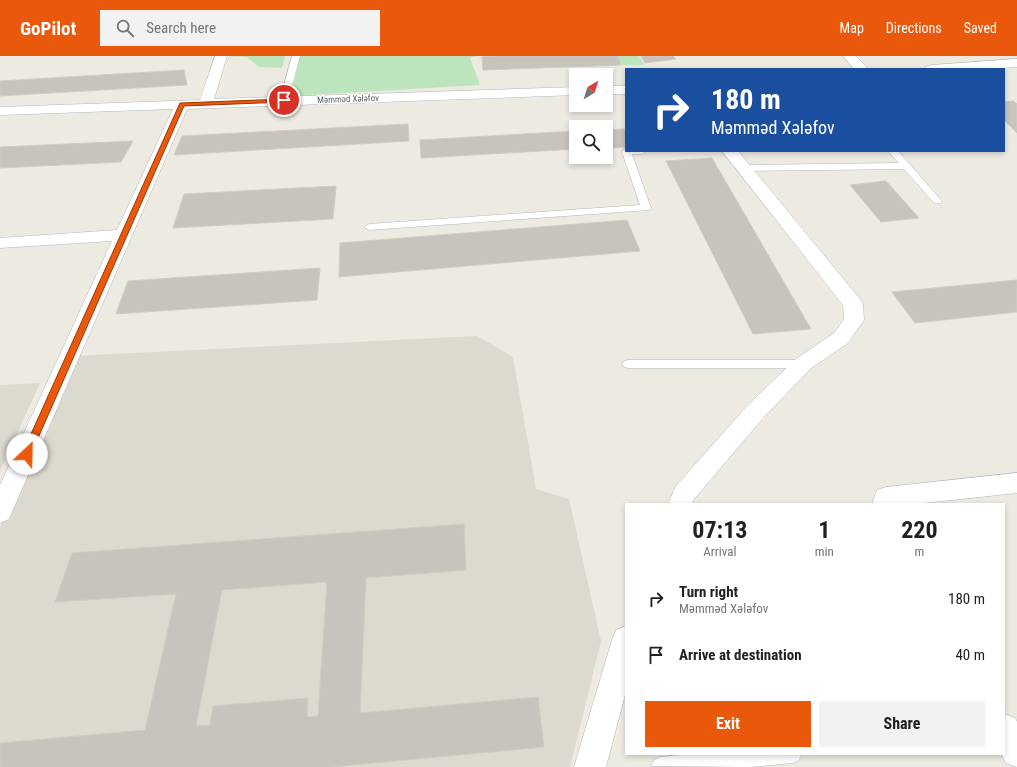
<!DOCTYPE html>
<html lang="en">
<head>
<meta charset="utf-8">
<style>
	:root { --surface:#fff; --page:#f2f2f2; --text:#202124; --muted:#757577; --accent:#ea580c }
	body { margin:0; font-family:"Roboto Condensed",sans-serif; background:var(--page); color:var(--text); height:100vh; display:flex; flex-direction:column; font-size:15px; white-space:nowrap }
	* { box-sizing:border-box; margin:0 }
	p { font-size:13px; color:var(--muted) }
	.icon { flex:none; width:22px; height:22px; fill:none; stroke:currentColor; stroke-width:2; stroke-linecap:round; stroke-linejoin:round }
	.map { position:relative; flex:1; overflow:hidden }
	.details { position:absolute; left:625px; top:447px; width:380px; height:252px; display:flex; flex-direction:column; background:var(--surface); border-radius:0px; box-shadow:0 2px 6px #0003 }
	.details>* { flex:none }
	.hud { position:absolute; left:625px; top:12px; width:380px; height:84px; border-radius:0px; box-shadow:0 2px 6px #0003; background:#1a4fa0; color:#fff; overflow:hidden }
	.needle { width:26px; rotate:38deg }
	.fabs { position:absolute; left:569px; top:12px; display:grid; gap:8px }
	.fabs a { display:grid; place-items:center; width:44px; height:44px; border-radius:0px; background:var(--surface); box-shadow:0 2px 6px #0003; font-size:20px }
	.pin { position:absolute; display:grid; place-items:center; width:34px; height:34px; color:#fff; margin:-17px; border:2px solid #fff; border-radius:50%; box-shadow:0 1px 4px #0007 }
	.me { position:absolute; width:44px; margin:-22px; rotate:24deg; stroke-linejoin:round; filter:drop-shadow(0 0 3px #0008) }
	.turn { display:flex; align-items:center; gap:14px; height:84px; padding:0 20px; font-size:18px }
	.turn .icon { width:52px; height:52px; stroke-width:2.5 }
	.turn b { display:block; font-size:28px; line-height:34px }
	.eta { display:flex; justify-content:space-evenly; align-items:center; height:68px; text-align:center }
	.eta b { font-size:24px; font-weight:700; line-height:28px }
	.button { display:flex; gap:8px; margin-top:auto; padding:8px 20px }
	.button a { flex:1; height:46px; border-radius:0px; background:var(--accent); color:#fff; font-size:16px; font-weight:700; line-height:46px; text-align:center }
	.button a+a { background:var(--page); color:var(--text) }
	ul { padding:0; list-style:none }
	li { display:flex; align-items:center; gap:12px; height:56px; padding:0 20px }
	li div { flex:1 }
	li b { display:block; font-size:15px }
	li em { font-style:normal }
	header { display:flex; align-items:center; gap:24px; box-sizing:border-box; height:56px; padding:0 20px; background:var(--accent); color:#fff }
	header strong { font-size:19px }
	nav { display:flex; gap:22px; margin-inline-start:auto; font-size:14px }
	.search { width:280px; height:36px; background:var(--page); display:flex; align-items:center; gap:10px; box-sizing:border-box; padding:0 14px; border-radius:0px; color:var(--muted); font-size:15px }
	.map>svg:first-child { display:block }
	.education { fill:#dcd9cf }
	.green { fill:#bce5bd }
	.building { fill:#c7c4be; stroke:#d1ccbf; fill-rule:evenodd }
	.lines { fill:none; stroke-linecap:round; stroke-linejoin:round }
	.service-casing { stroke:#b3b7bb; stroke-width:1 }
	.minor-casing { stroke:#b3b7bb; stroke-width:1 }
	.service { fill:#fff; fill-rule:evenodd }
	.minor { fill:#fff; fill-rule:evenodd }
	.route { fill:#ea580c; stroke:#983908 }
	.labels { text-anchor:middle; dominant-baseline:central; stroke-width:3; stroke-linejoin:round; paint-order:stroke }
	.far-street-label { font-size:9px; fill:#595d62; stroke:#fff }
</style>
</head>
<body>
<header>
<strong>GoPilot</strong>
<div class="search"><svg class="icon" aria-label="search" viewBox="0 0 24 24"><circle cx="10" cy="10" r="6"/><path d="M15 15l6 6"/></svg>Search here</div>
<nav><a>Map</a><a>Directions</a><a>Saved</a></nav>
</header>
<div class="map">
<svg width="1017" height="711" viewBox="0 0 1017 711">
	<rect width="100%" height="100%" fill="#eceae1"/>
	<path class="education" d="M477,280L513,301L536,433L569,443L601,585L570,711H0V471L73,300Z
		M40,327L0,415V329Z"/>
	<path class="green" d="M226,0H285L282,12L259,11L247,1Z
		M300,0H477L470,2L480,29L291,40Z
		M618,0H639L644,9H621Z"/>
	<path class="building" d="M493,0H618L621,9L483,14L482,1Z
		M641,0H673L676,3L645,7Z
		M184,14L187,29L0,40V25Z
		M1014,45L1017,48V77L1004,64V46Z
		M408,68L409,85L174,99L182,80Z
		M626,73V91L606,92V74Z
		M576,75V93L421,102L420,84Z
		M133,85L121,106L0,112V91Z
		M712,102L811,273L753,278L666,105Z
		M886,125L919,162L881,166L850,129Z
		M336,130L333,163L173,172L184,138Z
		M627,164L640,195L339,221L340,187Z
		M320,212L317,244L116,258L128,225Z
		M1017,224V256L915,267L892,236Z
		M464,468L466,514L366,522L360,657L538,641L544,691L331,711H0V687L145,674L176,538L55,546L72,497ZM327,526L318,660L307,661L308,642L213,650L210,669L196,670L222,534Z"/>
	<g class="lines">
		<defs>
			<path id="service" d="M292,0H300L288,44L284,46L280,44Z
				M624,94L647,95L642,98H632L651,152L650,154L369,174L364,171L369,168L640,149L622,96Z
				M888,95H898L940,143L942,145L940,147H934L904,113L744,115L739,112L744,109L899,107Z
				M628,304H803L807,305L809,308L807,311L803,312H628L624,311L622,308L624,305Z
				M691,698H802L799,704L793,707L750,711L651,710L654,704L660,701Z"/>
			<path id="minor" d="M215,0H227L214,43L576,31V39L187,53L12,456L9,463L0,467V429L112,185L0,192V182L117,174L173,53L0,59V51L200,44Z
				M843,0H856L868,13H854Z
				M1017,3V11L988,13H925L927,10L932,9Z
				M606,30H626V38H606Z
				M722,95H738L860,243L863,248L864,264L848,287L810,313L764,361L694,443L692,448H668L676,430L748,349L796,303L834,277L844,263L843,249Z
				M1017,417V437L915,448H872L877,434L886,431Z
				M626,570V635L606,711H574L612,584L616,574Z
				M1004,658L1015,662L1017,666V711L1006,707L1001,698H1004Z"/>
		</defs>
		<use href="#service" class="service-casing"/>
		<use href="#minor" class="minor-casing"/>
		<use href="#service" class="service"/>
		<use href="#minor" class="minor"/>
	</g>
	<path class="route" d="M284,43H286V46L184,50L31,398L30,401H23L22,398L180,47Z"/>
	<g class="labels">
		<g class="far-street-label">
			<text transform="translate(348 43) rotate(-2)">Məmməd Xələfov</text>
		</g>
	</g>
</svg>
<div class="fabs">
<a><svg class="needle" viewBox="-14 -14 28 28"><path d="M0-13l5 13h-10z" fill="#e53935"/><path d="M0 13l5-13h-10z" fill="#757577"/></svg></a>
<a><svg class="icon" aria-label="search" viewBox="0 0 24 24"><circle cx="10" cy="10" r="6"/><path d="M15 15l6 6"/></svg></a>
</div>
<div class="pin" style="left:284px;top:44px;background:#d93025"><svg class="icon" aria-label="arrive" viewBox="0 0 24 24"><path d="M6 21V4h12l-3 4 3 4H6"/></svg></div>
<svg class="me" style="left:27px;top:398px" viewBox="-20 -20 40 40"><circle r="19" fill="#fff"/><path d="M0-13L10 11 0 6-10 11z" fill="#ea580c"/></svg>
<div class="hud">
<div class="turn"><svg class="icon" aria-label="right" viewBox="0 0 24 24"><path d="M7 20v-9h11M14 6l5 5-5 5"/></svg><div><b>180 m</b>Məmməd Xələfov</div></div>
</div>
<section class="details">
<div class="eta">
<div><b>07:13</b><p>Arrival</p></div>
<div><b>1</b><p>min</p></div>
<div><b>220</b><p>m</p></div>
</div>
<ul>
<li><svg class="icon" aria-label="right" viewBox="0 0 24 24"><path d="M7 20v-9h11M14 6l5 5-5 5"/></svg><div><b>Turn right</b><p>Məmməd Xələfov</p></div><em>180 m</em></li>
<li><svg class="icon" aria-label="arrive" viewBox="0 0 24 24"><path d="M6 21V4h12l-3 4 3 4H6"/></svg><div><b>Arrive at destination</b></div><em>40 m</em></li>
</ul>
<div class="button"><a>Exit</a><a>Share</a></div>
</section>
</div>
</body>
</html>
